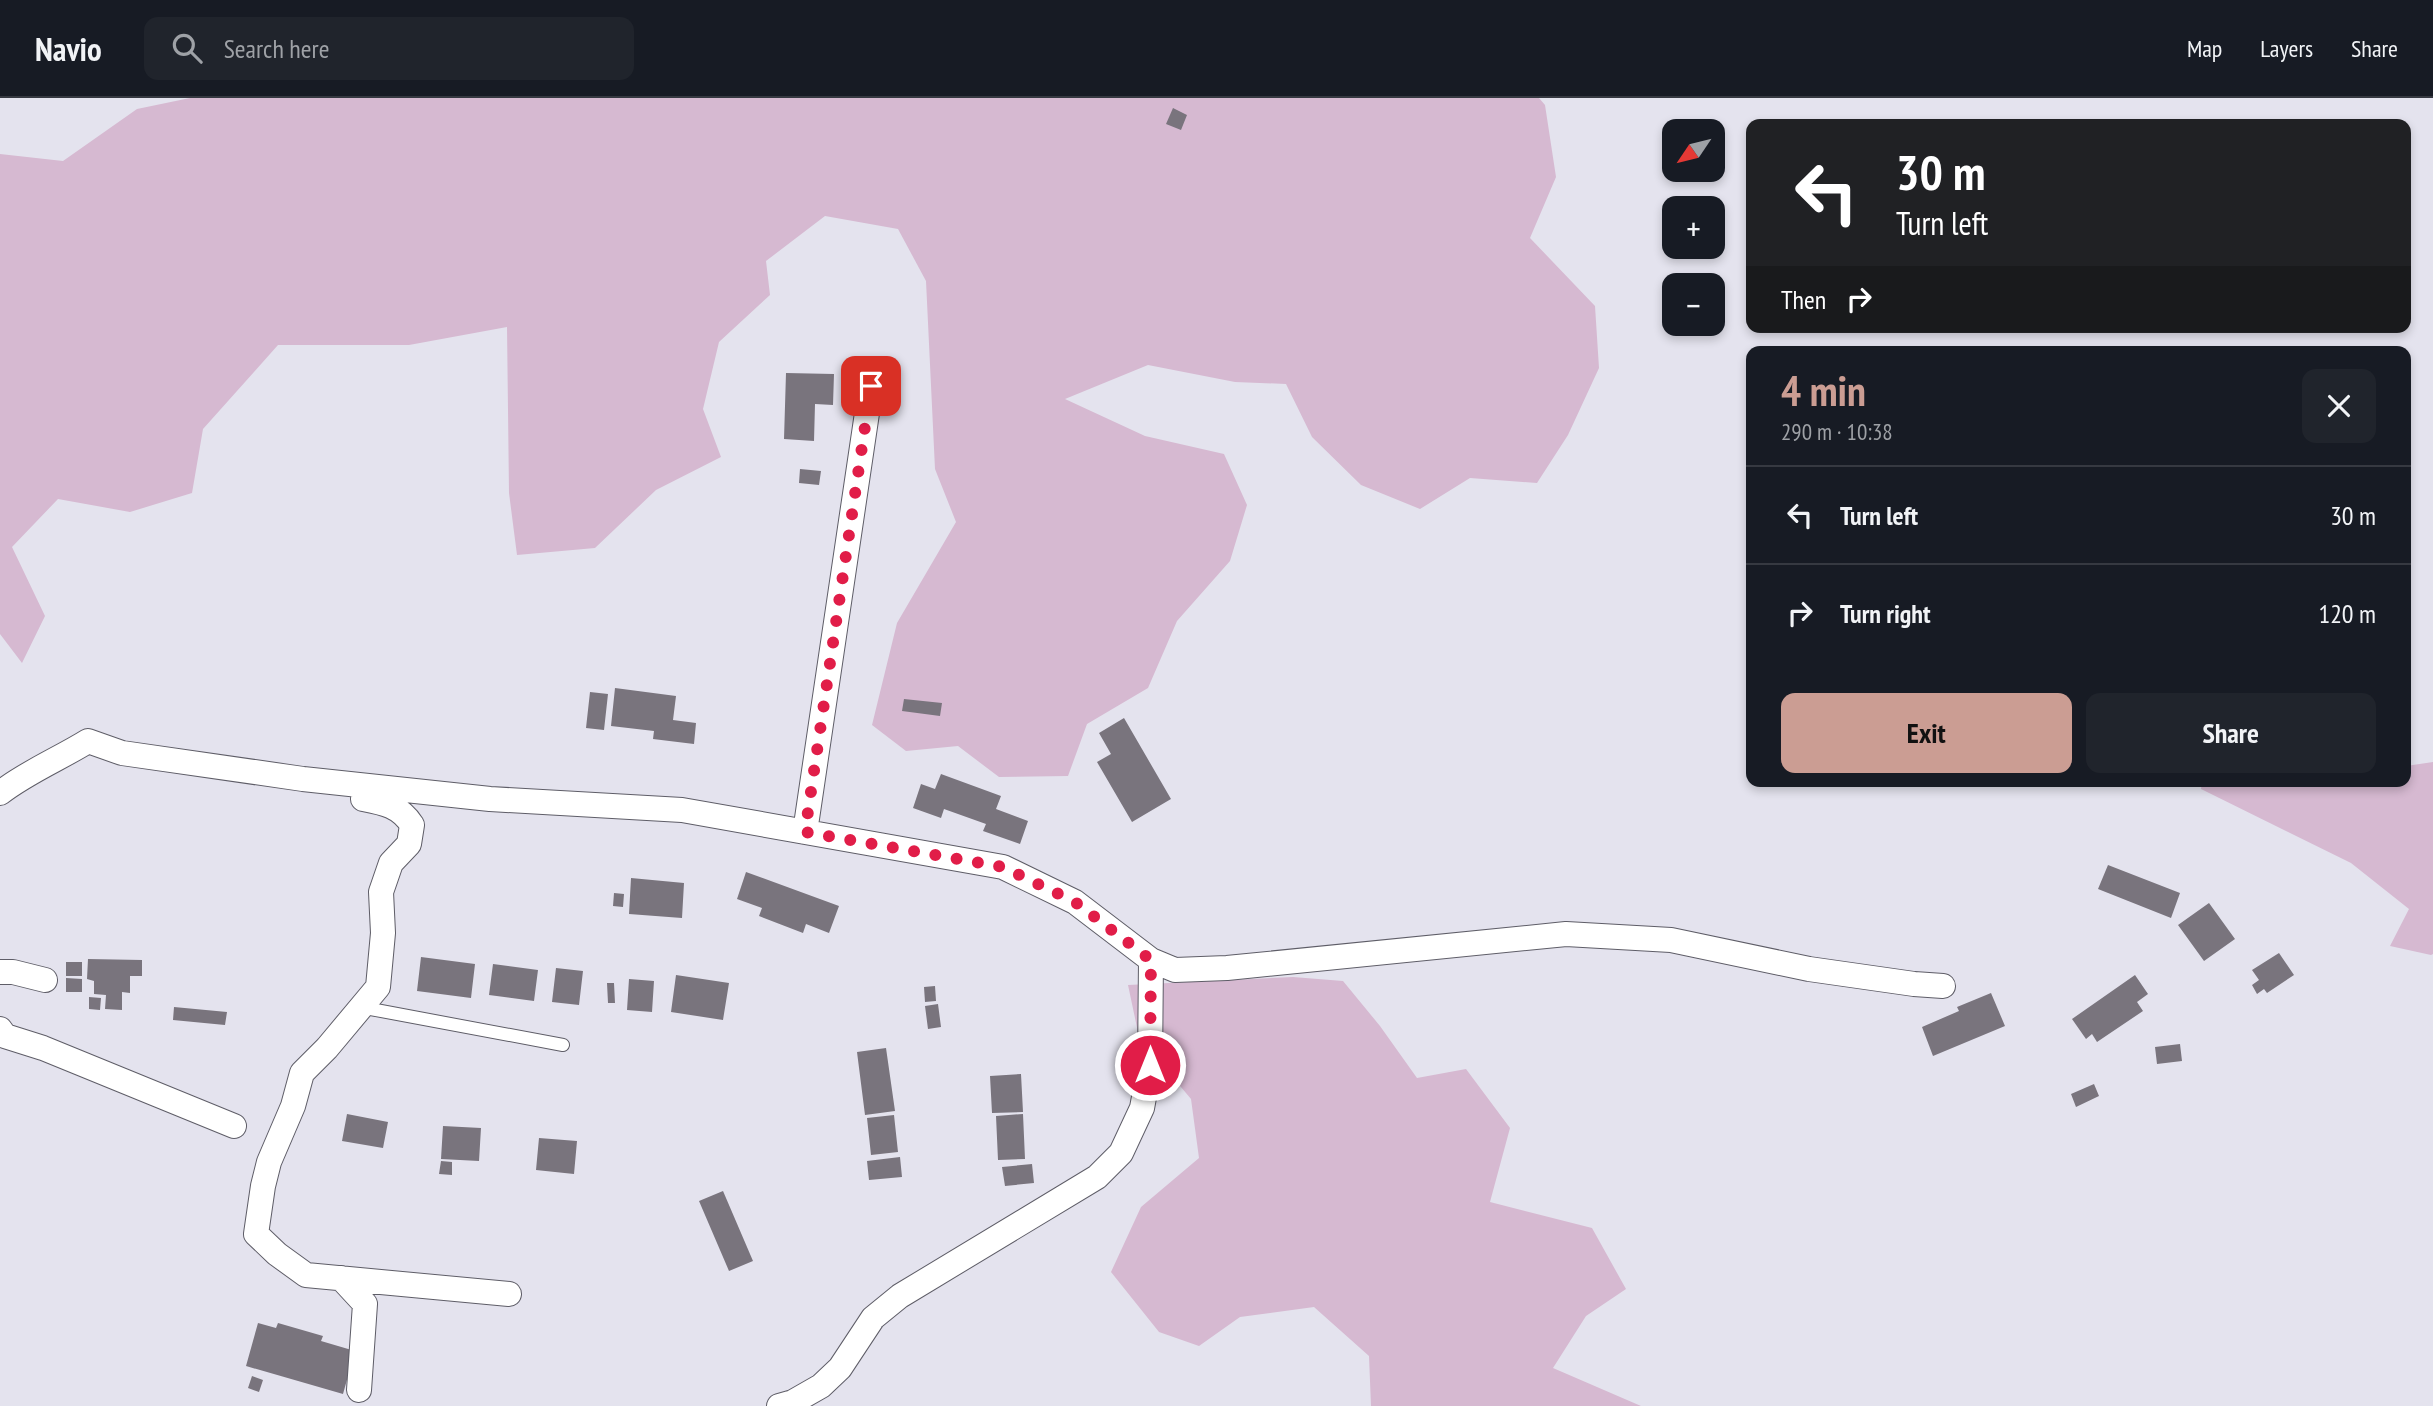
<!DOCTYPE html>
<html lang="en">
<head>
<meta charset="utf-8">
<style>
	:root { --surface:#171b24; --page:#20242c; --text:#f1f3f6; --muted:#9ea1a6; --line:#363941; --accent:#cb9d93 }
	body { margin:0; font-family:"PT Sans Narrow",sans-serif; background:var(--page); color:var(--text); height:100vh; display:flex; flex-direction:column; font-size:26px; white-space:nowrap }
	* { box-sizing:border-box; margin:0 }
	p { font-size:23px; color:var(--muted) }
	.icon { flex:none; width:38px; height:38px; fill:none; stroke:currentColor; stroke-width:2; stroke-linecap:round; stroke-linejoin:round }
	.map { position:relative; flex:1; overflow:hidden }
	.side { position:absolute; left:1746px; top:248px; width:665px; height:441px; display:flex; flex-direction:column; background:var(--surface); border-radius:14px; box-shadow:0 4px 10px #0003 }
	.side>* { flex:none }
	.guide { position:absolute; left:1746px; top:21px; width:665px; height:214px; border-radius:14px; box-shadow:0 4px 10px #0003; background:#202124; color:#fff; overflow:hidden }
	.needle { width:46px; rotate:235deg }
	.buttons { position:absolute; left:1662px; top:21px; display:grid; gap:14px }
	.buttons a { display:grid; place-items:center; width:63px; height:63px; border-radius:14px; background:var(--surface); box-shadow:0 4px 10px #0003; font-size:35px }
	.pin { position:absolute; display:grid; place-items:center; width:60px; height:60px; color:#fff; margin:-30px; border-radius:14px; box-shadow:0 4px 10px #0006 }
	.me { position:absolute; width:77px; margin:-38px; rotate:0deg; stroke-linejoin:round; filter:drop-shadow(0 0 5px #0008) }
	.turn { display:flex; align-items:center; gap:24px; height:147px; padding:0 35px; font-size:32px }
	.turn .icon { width:91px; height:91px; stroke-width:2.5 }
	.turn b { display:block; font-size:49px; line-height:60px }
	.then { display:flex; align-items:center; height:66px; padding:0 35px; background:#0003; gap:14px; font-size:26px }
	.round { display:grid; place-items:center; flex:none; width:74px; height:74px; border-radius:14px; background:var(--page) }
	.summary { display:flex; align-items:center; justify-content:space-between; height:119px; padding:0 35px }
	h1 { font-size:42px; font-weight:600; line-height:52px; color:var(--accent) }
	.action { display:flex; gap:14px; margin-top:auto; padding:14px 35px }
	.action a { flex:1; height:80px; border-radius:14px; background:var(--accent); color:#111; font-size:28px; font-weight:600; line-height:80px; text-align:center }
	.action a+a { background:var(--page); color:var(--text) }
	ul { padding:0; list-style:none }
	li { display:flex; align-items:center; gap:21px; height:98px; padding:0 35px; border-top:2px solid var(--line) }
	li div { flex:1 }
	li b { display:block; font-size:26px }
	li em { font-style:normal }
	header { display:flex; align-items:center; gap:42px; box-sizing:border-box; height:98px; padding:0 35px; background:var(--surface); border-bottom:2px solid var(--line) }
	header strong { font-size:33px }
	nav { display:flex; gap:38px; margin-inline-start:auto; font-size:24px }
	.search { width:490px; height:63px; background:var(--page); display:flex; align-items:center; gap:18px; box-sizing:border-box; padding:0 24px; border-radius:14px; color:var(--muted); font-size:26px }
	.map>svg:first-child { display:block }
	.green { fill:#d6b9d1 }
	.building { fill:#79747d }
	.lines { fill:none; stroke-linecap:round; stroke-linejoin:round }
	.service-casing { stroke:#5e5d67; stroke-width:14 }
	.minor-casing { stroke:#5e5d67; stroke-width:26 }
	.service { stroke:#fff; stroke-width:12 }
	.minor { stroke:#fff; stroke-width:24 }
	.route { stroke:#e11d48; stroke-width:12; stroke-dasharray:0 21.6 }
</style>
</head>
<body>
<header>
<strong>Navio</strong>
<div class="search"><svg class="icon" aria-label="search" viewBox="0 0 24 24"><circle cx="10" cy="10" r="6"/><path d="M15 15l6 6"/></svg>Search here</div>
<nav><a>Map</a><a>Layers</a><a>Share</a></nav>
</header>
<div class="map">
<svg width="2433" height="1308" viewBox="0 0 2433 1308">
	<rect width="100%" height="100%" fill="#e4e3ee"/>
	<path class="green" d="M190,0H1539L1545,7L1556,79L1530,140L1595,208L1599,270L1568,337L1537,385L1470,380L1420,411L1361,387L1312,339L1286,286L1235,284L1148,267L1065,301L1145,338L1224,356L1247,407L1230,463L1177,523L1148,590L1087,626L1068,678L999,679L958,648L906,653L872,627L897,525L956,424L935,371L926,183L898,131L825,118L766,163L770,197L719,244L703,311L721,359L656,392L595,450L517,457L509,395L507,229L409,247H278L203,331L192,395L130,414L58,401L12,449L45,518L22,565L0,536V56L63,63L137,11Z
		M2433,664V856L2431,857L2390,848L2409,811L2351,765L2201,691L2202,684H2406V668Z
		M1293,879L1343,883L1380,928L1417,980L1466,971L1510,1030L1490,1104L1592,1130L1626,1191L1586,1218L1553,1270L1641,1308H1371L1369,1258L1314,1209L1240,1219L1199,1248L1159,1234L1111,1174L1141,1109L1199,1060L1191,1001L1139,939L1128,887Z"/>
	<path class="building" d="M1173,10L1187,17L1181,32L1166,26Z
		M786,275L834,276L833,307L815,306L814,343L784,341Z
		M800,371L821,373L819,387L799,385Z
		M615,590L676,598L673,622L696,625L694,646L653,641L654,633L611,628Z
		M590,594L608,596L604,632L586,630Z
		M904,601L942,605L940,618L902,613Z
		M1124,620L1171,701L1132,724L1097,664L1111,656L1099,635Z
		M941,676L1001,698L996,711L1028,723L1020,746L983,733L986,726L944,711L941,720L913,710L921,686L935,691Z
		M2108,767L2180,795L2171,820L2098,791Z
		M746,774L839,808L829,835L806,826L803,835L759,818L762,810L737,801Z
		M631,780L684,785L682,820L629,816Z
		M614,795L624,796L623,809L613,808Z
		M2209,805L2235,841L2204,863L2178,827Z
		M2279,855L2294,877L2267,895L2264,891L2257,896L2252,887L2259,882L2252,872Z
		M421,859L475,866L471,900L417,893Z
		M88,861L142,862V878H130V895L122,894V912L105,911L106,897L94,896V883L87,881Z
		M66,864H82V878H66Z
		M493,866L538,872L534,903L489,897Z
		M556,870L583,873L579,907L552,904Z
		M676,877L729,885L723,922L671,914Z
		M2135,877L2148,896L2137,904L2143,913L2097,944L2092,936L2086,941L2072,921Z
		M66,880L82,881V894H66Z
		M629,881L654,883L652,914L627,912Z
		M607,885H614L615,905H608Z
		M935,888L936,903L925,904L924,889Z
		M1991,895L2005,928L1933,958L1922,929L1959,913L1957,909Z
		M89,899L101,900L100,912L89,911Z
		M938,906L941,929L928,931L925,908Z
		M174,909L227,914L225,927L173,922Z
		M2180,946L2182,963L2157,966L2155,949Z
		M886,950L895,1013L865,1017L857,954Z
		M1021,976L1023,1014L992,1015L990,978Z
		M2094,986L2099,998L2076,1009L2071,996Z
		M347,1016L388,1024L383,1050L342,1043Z
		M1023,1016L1025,1061L998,1062L996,1018Z
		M894,1017L898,1054L871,1057L867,1020Z
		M443,1028L481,1030L479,1063L441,1061Z
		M539,1040L577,1043L574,1076L536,1072Z
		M900,1059L902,1079L869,1082L867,1063Z
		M441,1063L452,1064V1077L439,1076Z
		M1032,1066L1034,1085L1005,1088L1002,1069Z
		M723,1093L753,1163L729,1173L699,1103Z
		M258,1225L276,1230L278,1225L323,1238L321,1243L355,1253L343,1296L246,1268Z
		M252,1278L263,1282L259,1294L248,1290Z"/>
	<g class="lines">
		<defs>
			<path id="service" d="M368,905L365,910L563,947"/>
			<path id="minor" d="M0,695C27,674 59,661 88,643L122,655L303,681L490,701L682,712L1003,769L1075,804L1151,862L1175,872L1227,870L1566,836L1671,842L1809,871L1914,886L1943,888
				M363,701C384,705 400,708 412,727L409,746L391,765L381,794L383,835L378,889L327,950L302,975L293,1008L269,1064L263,1088L256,1136L277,1156L306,1177L509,1196
				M805,734L871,288
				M0,874H13L45,882
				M0,931L5,938L43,950L234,1028
				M341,1180L365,1206L359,1292
				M779,1308L793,1304L821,1288L840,1270L873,1220L900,1198L1097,1079L1121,1055L1142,1010L1150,967L1151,862"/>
		</defs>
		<use href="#service" class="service-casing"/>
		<use href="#minor" class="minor-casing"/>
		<use href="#service" class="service"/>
		<use href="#minor" class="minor"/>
	</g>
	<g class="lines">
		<path class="route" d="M871,288L805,734L1003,769L1075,804L1151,862L1150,967"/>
	</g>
</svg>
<div class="buttons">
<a><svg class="needle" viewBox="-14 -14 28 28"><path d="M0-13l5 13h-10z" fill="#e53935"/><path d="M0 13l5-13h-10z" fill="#9ea1a6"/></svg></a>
<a>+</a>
<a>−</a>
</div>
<div class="pin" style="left:871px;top:288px;background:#d93025"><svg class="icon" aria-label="arrive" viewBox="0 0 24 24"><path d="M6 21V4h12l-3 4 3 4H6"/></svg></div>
<svg class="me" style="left:1150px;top:967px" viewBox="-20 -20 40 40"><circle r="17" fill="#e11d48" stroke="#fff" stroke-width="3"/><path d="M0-11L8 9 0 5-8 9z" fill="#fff"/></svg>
<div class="guide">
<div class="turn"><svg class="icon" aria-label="left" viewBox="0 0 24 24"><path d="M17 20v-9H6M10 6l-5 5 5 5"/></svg><div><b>30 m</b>Turn left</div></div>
<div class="then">Then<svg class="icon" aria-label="right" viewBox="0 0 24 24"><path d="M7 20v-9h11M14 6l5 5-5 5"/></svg></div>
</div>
<section class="side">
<div class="summary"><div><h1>4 min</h1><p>290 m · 10:38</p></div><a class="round"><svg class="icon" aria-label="close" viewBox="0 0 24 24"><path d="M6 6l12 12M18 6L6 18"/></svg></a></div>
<ul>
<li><svg class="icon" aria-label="left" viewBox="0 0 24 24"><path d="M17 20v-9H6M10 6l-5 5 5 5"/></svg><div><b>Turn left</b></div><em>30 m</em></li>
<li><svg class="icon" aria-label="right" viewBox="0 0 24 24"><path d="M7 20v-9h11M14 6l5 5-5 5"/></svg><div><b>Turn right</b></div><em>120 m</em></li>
</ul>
<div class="action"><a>Exit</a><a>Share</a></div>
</section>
</div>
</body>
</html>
